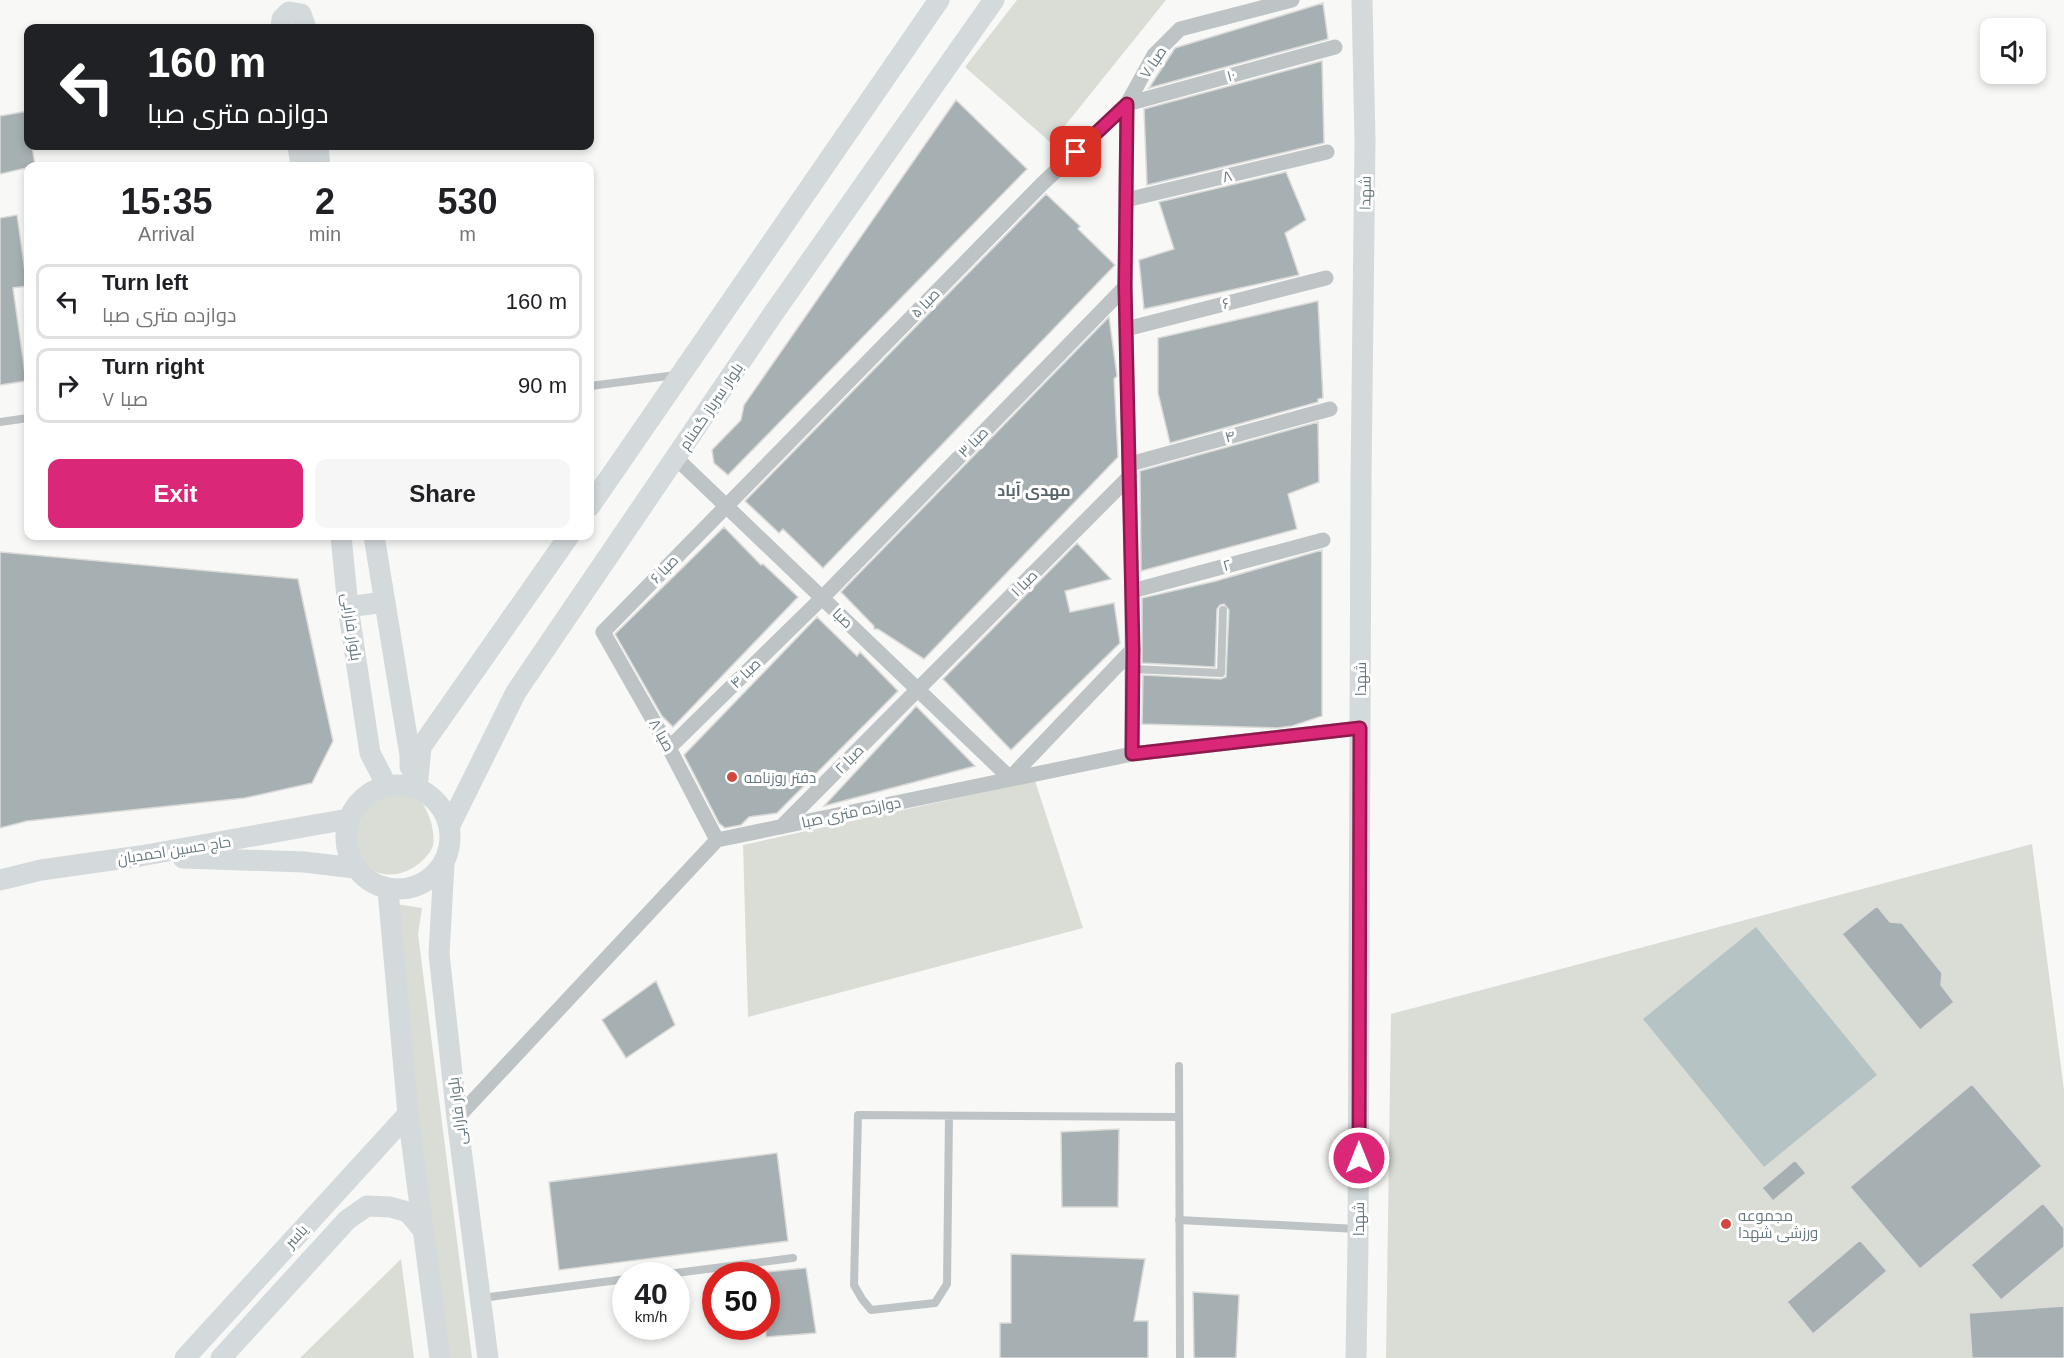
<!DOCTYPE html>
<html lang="en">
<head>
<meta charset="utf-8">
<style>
	:root { --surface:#fff; --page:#f6f6f6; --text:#202124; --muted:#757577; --line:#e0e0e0; --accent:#db2777 }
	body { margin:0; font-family:Arial,Cairo,sans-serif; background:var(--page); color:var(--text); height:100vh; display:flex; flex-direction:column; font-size:22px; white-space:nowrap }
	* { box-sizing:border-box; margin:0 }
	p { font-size:20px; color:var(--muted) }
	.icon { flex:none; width:33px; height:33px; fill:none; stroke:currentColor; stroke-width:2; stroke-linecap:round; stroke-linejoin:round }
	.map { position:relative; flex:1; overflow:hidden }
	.drawer { position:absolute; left:24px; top:162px; width:570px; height:378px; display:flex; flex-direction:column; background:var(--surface); border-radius:12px; box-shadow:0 3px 9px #0003 }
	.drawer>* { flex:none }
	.banner { position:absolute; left:24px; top:24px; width:570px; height:126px; border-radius:12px; box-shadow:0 3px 9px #0003; background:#202124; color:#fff; overflow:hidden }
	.buttons { position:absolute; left:1980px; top:18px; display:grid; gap:12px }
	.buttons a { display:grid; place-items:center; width:66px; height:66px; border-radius:12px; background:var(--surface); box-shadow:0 3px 9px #0003; font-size:30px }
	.speed { position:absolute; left:612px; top:1262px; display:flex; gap:12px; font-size:30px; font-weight:700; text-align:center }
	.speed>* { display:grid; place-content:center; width:78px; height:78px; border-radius:50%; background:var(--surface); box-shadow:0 3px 9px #0003; line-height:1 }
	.speed small { font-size:15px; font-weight:400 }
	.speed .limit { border:9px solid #d22; background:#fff; color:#111 }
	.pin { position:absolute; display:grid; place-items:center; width:51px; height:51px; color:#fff; margin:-26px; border-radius:12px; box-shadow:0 3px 9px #0006 }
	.me { position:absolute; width:66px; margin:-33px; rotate:0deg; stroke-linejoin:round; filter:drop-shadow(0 0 4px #0008) }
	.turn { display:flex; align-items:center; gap:21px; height:126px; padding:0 24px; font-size:27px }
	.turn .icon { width:78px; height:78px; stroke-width:2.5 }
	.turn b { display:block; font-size:42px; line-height:51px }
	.eta { display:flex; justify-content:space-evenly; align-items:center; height:102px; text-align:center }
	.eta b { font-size:36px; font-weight:700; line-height:42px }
	.cta { display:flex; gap:12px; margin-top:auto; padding:12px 24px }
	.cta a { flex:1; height:69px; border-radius:12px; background:var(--accent); color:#fff; font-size:24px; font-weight:700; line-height:69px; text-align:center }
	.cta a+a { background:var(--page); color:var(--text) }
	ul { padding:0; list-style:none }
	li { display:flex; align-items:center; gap:18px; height:75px; margin:0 12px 9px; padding:0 12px; border:3px solid var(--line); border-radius:12px }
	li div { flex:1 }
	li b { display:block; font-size:22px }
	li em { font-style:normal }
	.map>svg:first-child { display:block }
	.green { fill:#d9ddd6 }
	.water { fill:#b6c3c5 }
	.building { fill:#a6afb2; stroke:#dadad8; stroke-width:1.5 }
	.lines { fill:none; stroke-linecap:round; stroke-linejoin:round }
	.service { stroke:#bec3c5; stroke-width:8 }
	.minor { stroke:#bec3c5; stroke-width:15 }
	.secondary { stroke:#d4d9db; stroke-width:21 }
	.route-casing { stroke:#8e194d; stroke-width:15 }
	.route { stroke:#db2777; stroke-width:10 }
	.poi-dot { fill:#d1483e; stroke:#fff; stroke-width:2 }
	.labels { text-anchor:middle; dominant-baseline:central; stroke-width:6; stroke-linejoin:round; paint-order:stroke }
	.street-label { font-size:15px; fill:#66787e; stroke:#fff }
	.poi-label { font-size:15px; fill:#66787e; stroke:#fff; text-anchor:start }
	.neighbourhood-label { font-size:16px; font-weight:bold; fill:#58656a; stroke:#fff }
</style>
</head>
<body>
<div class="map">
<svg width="2064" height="1358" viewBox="0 0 2064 1358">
	<rect width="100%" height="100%" fill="#f8f8f6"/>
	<path class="green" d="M1017,0H1166L1051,143L965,67Z
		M1035,781L1083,928L748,1017L743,845Z
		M393,788C398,789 406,789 411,792C426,801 436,828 433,845C432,850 427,856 423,860C404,878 377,881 359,859C348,846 347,822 357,807C364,797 381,792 393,788Z
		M2032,844L2064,1090V1358H1386L1391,1014Z
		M396,904L422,908L418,934L472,1358H445L395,937Z
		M401,1259L414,1358H300Z"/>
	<path class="water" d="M1756,927L1877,1075L1764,1167L1643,1019Z"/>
	<path class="building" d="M1323,3L1328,39L1149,88L1175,48Z
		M1322,61L1324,143L1147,185L1144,109Z
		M956,100L1027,169L728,475L714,463L712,450L741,420L744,405Z
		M28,111V146H32L35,166L0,174V116Z
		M1286,172L1306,220L1285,233L1299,275L1144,309L1139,260L1174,249L1159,202Z
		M1046,194L1080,226L1078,229L1115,265L823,568L783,529L779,533L745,501Z
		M17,215L27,286L13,288L26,381L0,385V218Z
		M1318,301L1323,398L1318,399V402L1170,443L1158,393V338Z
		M1109,317L1117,376L1114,379L1118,457L924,659L878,629H874V626L841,592Z
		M1318,422L1319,482L1288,494L1297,529L1141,571L1140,471Z
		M724,527L761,565L763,564L798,597L673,727L662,716L615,634Z
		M1077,543L1111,579L1065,591L1070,612L1114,603L1120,643L1011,750L943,679Z
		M1322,550V716L1292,726L1277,728L1142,724L1143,675L1221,679L1226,677L1229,610L1224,604L1220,605L1217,609L1215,667L1142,663V598L1216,581Z
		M0,552L298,579L333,741L312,783L245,798L27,821L0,828Z
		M817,617L857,656L860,652L898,691L777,813L749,817L741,825L725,828L719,823L684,755Z
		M916,706L975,766L824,806L911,712Z
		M1877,906L1890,922L1902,923L1942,973L1941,985L1954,1002L1920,1030L1842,934Z
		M656,981L675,1025L626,1058L602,1020Z
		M1972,1084L2042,1166L1920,1269L1850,1187Z
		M1119,1129L1118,1207H1062L1061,1132Z
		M777,1153L788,1241L559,1270L549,1182Z
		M1795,1160L1806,1173L1773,1201L1762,1188Z
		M2043,1203L2064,1228V1247L2001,1300L1971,1265Z
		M1860,1240L1887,1271L1813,1334L1787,1302Z
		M1011,1254L1145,1259L1134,1321H1148V1358H1000V1323H1011Z
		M806,1268L816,1333L766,1337V1272Z
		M1193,1292L1239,1295L1236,1358H1194Z
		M2064,1306V1358H1972L1969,1313Z"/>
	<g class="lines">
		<path class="service" d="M28,211V226
			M590,386L676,375
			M0,422L28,418
			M1133,669L1221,673L1223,610
			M1179,1066L1180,1358
			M949,1116L947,1284L935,1303L871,1310L862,1299L854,1285L858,1115L1179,1117
			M1179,1220L1357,1229
			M660,1275L793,1258
			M482,1298L626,1279"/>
		<path class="minor" d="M1126,200L1327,152
			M1126,329L1326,278
			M676,458L1010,778L1133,649
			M1130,464L1330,409
			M1132,591L1323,540
			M669,748L822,598L1125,287
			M1132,754V591L1125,287L1127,104L1154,55L1180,29L1292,0
			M781,827L1130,476
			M717,840L669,748L603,632L1042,184L1127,104L1335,47
			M457,1118L717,840L1132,754L1360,728"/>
		<path class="secondary" d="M281,28L282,19L289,12L301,14L306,28
			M298,146L301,166
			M318,146L320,166
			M590,506L939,0
			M341,536L348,607L370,753L387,786
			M374,536L410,755V767
			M348,607L384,602
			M346 837a52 52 0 1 1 104 0a52 52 0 1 1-104 0Z
			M417,788L421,747L569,536
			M450,825L516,692L773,314L994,0
			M183,858L304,862L355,868
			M444,864L439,954L457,1118L488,1358
			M0,880L41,870L140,856L348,819
			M388,890L408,1114L440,1358
			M185,1358L408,1114
			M221,1358L347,1220L367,1206L390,1207L408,1212L423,1230
			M1356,1358L1358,1244L1361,481L1365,141L1362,0"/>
	</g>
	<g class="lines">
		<defs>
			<path id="route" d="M1076,152L1127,104L1125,286L1133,650L1132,754L1360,728L1359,1158"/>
		</defs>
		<use href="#route" class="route-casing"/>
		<use href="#route" class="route"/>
	</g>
	<g class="poi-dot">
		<circle cx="732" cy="777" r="6"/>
		<circle cx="1726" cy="1224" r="6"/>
	</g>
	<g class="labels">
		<g class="street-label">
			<text transform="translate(1153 62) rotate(-56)">صبا ۷</text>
			<text transform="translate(1231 75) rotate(-15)">۱۰</text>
			<text transform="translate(1227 176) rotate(-13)">۸</text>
			<text transform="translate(1365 193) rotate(-89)">شهدا</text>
			<text transform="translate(925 303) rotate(-46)">صبا ۵</text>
			<text transform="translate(1226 303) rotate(-14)">۶</text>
			<text transform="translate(711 406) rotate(-56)">بلوار سرباز گمنام</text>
			<text transform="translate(1230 436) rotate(-15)">۴</text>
			<text transform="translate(973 442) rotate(-46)">صبا ۳</text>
			<text transform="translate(1227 565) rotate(-15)">۲</text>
			<text transform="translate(664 569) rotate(-46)">صبا ۶</text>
			<text transform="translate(1024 583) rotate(-45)">صبا ۱</text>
			<text transform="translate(843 618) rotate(44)">صبا</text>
			<text transform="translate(352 627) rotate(82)">بلوار فارابی</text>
			<text transform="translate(745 673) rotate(-44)">صبا ۴</text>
			<text transform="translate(1360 679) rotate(-90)">شهدا</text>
			<text transform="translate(662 735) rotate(61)">صبا ۸</text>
			<text transform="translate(849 759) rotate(-45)">صبا ۲</text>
			<text transform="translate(851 812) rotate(-12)">دوازده متری صبا</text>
			<text transform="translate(174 850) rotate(-9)">حاج حسین احمدیان</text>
			<text transform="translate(457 1111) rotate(-97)">بلوار فارابی</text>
			<text transform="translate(1358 1219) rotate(-90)">شهدا</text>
			<text transform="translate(296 1236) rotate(-48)">یاسر</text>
		</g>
		<g class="poi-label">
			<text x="744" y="777">دفتر روزنامه</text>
			<text x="1738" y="1215">مجموعه<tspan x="1738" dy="17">ورزشی شهدا</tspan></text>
		</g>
		<g class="neighbourhood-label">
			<text x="1034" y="490">مهدی آباد</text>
		</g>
	</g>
</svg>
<div class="buttons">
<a><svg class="icon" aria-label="sound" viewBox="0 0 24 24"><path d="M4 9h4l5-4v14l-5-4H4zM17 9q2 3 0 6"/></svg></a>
</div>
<div class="speed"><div>40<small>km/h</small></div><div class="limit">50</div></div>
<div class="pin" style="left:1076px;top:152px;background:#d93025"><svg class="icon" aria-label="arrive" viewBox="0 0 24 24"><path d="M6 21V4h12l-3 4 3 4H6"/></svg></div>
<svg class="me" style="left:1359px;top:1158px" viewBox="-20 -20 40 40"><circle r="17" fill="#db2777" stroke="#fff" stroke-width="3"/><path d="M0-11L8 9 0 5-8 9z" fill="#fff"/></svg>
<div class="banner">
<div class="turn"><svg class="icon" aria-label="left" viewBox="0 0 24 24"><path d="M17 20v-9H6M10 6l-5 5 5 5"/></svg><div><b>160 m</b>دوازده متری صبا</div></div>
</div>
<section class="drawer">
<div class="eta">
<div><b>15:35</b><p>Arrival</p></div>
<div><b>2</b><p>min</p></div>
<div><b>530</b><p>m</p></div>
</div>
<ul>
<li><svg class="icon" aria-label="left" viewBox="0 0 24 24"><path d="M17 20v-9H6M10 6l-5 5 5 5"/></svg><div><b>Turn left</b><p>دوازده متری صبا</p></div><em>160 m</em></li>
<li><svg class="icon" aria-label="right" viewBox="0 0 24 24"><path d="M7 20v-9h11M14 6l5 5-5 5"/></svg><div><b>Turn right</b><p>صبا ۷</p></div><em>90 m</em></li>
</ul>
<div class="cta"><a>Exit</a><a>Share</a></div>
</section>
</div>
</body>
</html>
